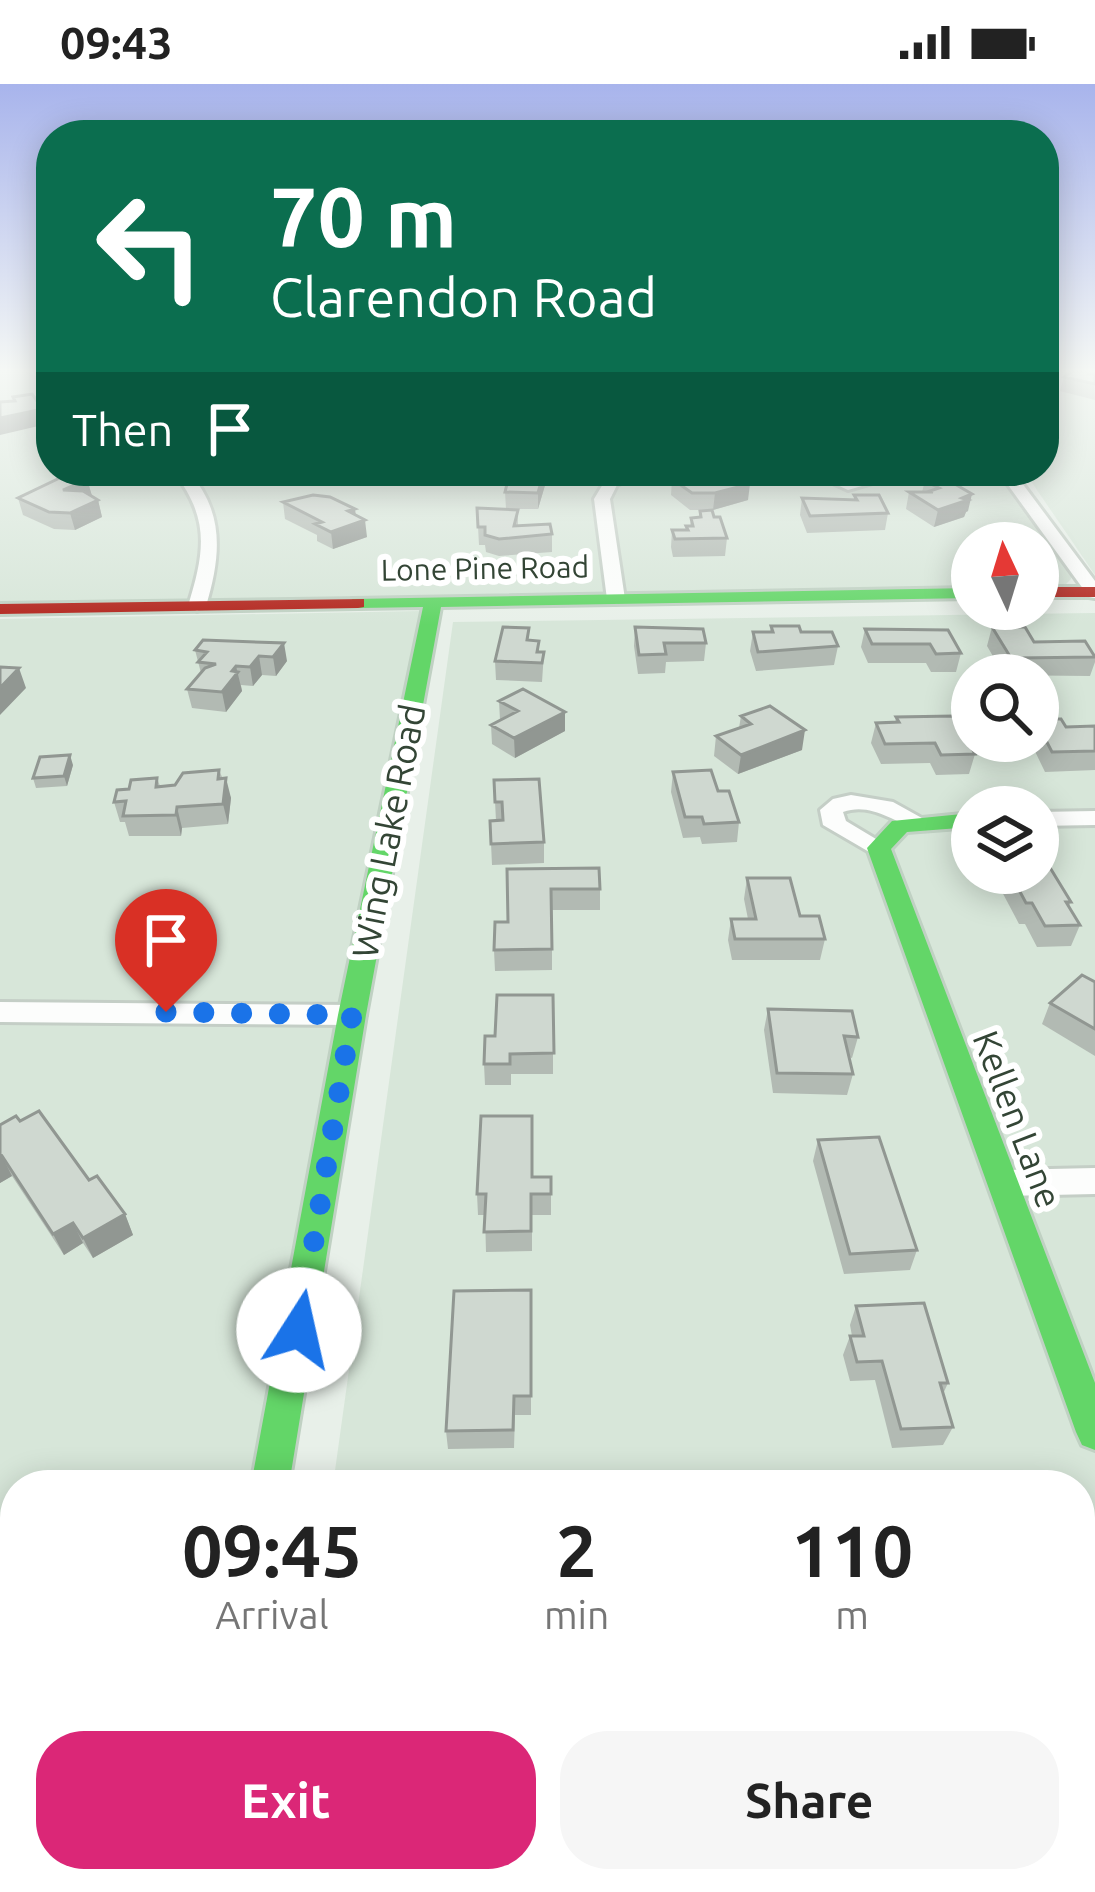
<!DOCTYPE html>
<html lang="en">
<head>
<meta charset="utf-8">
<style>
	:root { --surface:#fff; --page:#f6f6f6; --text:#222; --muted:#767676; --accent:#db2777 }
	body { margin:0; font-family:Ubuntu,sans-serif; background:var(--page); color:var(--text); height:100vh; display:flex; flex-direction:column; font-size:45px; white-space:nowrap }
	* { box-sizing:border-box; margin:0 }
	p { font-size:39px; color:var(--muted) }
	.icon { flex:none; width:66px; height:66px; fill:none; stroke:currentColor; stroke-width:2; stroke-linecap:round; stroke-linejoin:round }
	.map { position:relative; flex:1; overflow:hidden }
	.panel { position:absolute; left:0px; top:1386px; width:1095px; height:423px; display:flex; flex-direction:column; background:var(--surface); border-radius:48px 48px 0 0; box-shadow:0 6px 30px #0003 }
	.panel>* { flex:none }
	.hud { position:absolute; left:36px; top:36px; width:1023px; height:366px; border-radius:48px; box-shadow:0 6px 30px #0003; background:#0b6e4f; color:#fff; overflow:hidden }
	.needle { width:78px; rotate:356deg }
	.buttons { position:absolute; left:951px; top:438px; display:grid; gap:24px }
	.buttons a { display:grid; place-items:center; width:108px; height:108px; border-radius:50%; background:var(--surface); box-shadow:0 6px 30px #0003; font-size:60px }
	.pin { position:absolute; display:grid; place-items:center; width:102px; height:102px; color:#fff; margin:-123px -51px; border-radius:50% 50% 50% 0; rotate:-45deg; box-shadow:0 0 12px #0007 }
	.pin .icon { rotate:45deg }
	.me { position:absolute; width:132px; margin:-66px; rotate:10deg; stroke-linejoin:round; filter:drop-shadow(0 0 9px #0008) }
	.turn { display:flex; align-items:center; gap:42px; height:252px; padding:0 36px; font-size:54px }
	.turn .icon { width:156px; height:156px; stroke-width:2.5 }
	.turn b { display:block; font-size:84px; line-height:102px }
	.then { display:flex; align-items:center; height:114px; padding:0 36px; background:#0003; gap:24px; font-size:45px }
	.eta { display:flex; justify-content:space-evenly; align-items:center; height:204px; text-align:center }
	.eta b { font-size:72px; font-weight:700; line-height:84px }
	.button { display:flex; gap:24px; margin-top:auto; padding:24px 36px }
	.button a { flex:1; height:138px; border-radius:48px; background:var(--accent); color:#fff; font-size:48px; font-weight:700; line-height:138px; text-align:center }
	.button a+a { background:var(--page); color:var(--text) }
	.status { display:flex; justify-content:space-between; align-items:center; height:84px; padding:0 60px; background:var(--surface); direction:ltr }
	.status svg { height:33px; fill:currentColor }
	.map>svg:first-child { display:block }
	.residential { fill:#d7e6d9; fill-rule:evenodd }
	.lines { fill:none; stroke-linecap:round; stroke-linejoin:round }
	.street-casing { stroke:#c4cec6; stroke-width:6 }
	.fast-casing { stroke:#c0d1c3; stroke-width:6 }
	.jam-casing { stroke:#c0d1c3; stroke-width:6 }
	.street { fill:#fcfdfc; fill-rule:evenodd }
	.fast { fill:#63d668; fill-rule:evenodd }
	.jam { fill:#b3261e; fill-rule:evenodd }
	.wall { fill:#b2bab3 }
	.shaded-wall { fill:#919792 }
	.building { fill:#cfd8d0; stroke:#919792; stroke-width:3 }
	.route { stroke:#1a73e8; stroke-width:21; stroke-dasharray:0 37.8 }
	.labels { text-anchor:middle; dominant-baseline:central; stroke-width:12; stroke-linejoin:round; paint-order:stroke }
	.far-street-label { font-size:30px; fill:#334535; stroke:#fff }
	.street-label { font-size:36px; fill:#334535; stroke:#fff }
</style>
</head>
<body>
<div class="status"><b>09:43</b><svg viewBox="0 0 49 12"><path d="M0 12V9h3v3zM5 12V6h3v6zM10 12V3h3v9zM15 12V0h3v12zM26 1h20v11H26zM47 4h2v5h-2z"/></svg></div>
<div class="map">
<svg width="1095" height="1808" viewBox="0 0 1095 1808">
	<rect width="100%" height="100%" fill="#e8f0e9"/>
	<path class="residential" d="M0,287H51V387H1001L1071,485V495L1065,501L1038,503V459H972V504L0,519Z
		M1044,287H1095V491L1024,387H1044Z
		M420,527L248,1401H15V1794H171L169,1808H0V535Z
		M1095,529V1808H276L278,1794H1080V1401H333L453,538ZM972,591H1038V657H972ZM972,723H1038V789H972Z"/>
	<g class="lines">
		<defs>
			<path id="street" d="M28,287L51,292V302Z
				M173,387H188C225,428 221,472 206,522L197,527L188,522C205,467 210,434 173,387Z
				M624,387H644L617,401L610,415L625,515L616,520L607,515L594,415L606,395Z
				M807,387C829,387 845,397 867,393L863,387H878L886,395L848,406Z
				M998,387H1013L1095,497V514L1089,513Z
				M851,711L893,718L929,738L917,745C892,737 870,718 843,728L846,737L891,764L879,771L871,769L823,741L820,726L833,715Z
				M1095,727V741L1038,742V728Z
				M0,918L352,921L366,931L352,941L0,938Z
				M1095,1084V1110L1004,1112L993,1108L988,1099L993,1090L1004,1086Z
				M174,1794H222L219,1808H171Z"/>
			<path id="fast" d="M972,504V514L441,523L366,931L289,1401H251L338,931L423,523L358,524L352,523V515Z
				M972,729V743L907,748L891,765L1095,1299V1366L1082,1361L1076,1348L867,764L892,737Z"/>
			<path id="jam" d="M1038,503H1095V513H1038Z
				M364,515V523L358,524L0,530V520Z"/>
		</defs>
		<use href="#street" class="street-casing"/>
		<use href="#fast" class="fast-casing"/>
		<use href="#jam" class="jam-casing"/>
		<use href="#street" class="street"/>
		<use href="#fast" class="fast"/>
		<use href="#jam" class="jam"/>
	</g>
	<path class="wall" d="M1071,287H1094L1095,316L1060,307L1064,293Z
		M546,387V398L538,425H506L505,408Z
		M941,392L968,427L966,428L964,433L934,443L906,425L909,408H922L925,397Z
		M87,395L92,412L98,416L102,433L75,446L54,445L23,431L18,414Z
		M672,395L748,416L713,426H690L671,411Z
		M854,411L888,429L885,446L807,449L800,431L802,414L854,416Z
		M283,418L356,431L367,453L333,465L317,457V451L285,435Z
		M477,424L518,426V442L552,450V468L499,472L486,468L485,461H479Z
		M700,427L714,433L727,454L725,472L673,473L671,463L672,446H686V442H690L691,434L699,433Z
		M771,542L801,548L838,562L834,581L756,587L750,567L753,548H770Z
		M635,543L706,559L704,577L666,578L665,589L638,590L634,562Z
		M992,543L1034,558L1095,570V578L1090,592L1004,591L987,562Z
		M865,545L948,546L961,569L956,588H931L926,579H868L861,563Z
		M203,556L287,577L276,592L262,591L253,602L241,601L242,607L226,628L192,624L187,605L201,589L195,566Z
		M539,557V568H544L542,598L496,596L495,577Z
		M499,617L565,628V647L515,674L492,660L491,641L500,636Z
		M741,632L802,666L738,690L714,672L716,652L739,644Z
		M896,633L975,670L969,690L936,691L930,679L881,680L871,659L876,639H895Z
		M1038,635L1066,643L1095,642V686L1045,688L1030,657H1038Z
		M73,681L67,702L36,704L33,694Z
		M219,686L231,714L228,740L182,744L181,752H129L125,738H120L114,718L157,694L160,702L175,701Z
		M673,688L718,707L739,738L737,758L702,760L700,753L683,754L671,708Z
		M494,696L544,758V779L492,781L490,737H496Z
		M507,785L600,805V826H552V886L495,887L494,866L508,838Z
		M992,789H1038L1071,818L1069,822L1080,841L1071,862L1037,863L1025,840H1019Z
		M747,794L800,832L825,855L820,876H732L728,856L731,835H748L744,815Z
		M1095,898V972L1042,940L1050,919Z
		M553,911V990H511V1001H485L484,980L495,952Z
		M768,925L858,953L852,974L849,973L853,990L847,1011L773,1009L764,946Z
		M20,1037L89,1096L125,1130L133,1151L93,1174L83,1159L64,1171L12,1092L0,1099V1041Z
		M818,1056L917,1166L910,1186L844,1190L813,1077Z
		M532,1093H551V1131H532V1167L486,1168L485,1131H478L477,1110Z
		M531,1206V1331H515L514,1364L448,1365L446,1347Z
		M856,1222L948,1299L943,1310L953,1343L943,1361L892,1364L875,1296L850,1297L843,1271L850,1252H852L850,1241Z
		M941,1794H1034L1037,1808H944Z"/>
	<path class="shaded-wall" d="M43,325L47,340L0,351V334Z
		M544,387H546V398L538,425V409Z
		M87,395L92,412L63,406Z
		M750,400L748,416L713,426L715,409Z
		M972,410L968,427L966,428L964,433L934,443L938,426Z
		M98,416L102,433L75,446L70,429Z
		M355,425L357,439L365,436L367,453L333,465L331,448L348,427Z
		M284,559L287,577L276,592L273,573Z
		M259,572L262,591L253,602L250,583Z
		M236,582L242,607L226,628L222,608Z
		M19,584L26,604L0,631V604Z
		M565,628V647L515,674L514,654Z
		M805,646L802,666L738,690L741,671Z
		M70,671L73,681L67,702L64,692Z
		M226,694L231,714L228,740L223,720Z
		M177,723L182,744L181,752L176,731Z
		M2,1072L12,1092L0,1099V1073Z
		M125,1130L133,1151L93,1174L83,1154Z
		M73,1139L83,1159L64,1171L53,1150Z"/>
	<path class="building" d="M1071,287H1092L1089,290H1095V300L1064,293Z
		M32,310L43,325L0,334V318L15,317L13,313Z
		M517,387H544L538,409L505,408L510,388Z
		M68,390L87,395L63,406L83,407L98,416L70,429L49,428L18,414Z
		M737,390L750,400L715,409H692L672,395Z
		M941,392L972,410L962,414L968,416L938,426L909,408H933L930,407L939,404L925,397Z
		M313,411L330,413L355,425L348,427L365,436L331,448L315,440L322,438L283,418Z
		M854,411H879L888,429L810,432L802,414L857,416Z
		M477,424L518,426L514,442L550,440L552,450L499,455L485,451V443H478Z
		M712,426L714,433H720L727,454L675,455L672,446H688L686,442H693L691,434L701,433L700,427Z
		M771,542H799L801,548H832L838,562L758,568L753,548H773Z
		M503,543L529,544L527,556L539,557L537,568H544L542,579L495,577Z
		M635,543L703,545L706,559H664L666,570L639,571Z
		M992,543H1025L1034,558L1085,557L1095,573L1011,574Z
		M865,545L948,546L961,569L936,570L930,560H872Z
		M203,556L284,559L273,573L259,572L250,583L236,582L232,587L238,588L222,608L187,605L205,584L216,580L198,578L207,568L195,566Z
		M0,583L19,584L0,604Z
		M523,605L565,628L514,654L491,641L518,627L499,617Z
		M770,622L805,646L741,671L716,652L751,640L741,632Z
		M954,632L975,670L941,671L935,659L885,660L876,639L899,638L896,633Z
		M1038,635H1061L1066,643L1095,642V667L1052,668L1038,641Z
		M70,671L64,692L33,694L40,673Z
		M219,686L218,695L226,694L223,720L177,723L176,731L123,732L126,717L114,718L117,706L129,705L131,696L157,694L156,703L175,701L183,689Z
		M711,686L718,707H729L739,738L704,740L702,733H685L673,688Z
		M539,695L544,758L491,760L490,737L503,736L502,718H495L494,696Z
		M1038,764L1071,818H1066L1080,841L1045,842L1032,819H1026L1010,789H1038Z
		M599,784L600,805H551L552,865L494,866L495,838H508L507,785Z
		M747,794H790L800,832H819L825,855H735L731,835H756Z
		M1082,891L1095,898V945L1050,919Z
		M497,911H553L554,969L510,970V980H484L485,952H495Z
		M768,925L852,927L858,953L844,952L853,990L777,989Z
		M39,1027L89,1096L97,1092L125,1130L83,1154L73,1139L53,1150L2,1072L0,1073V1041L16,1032L20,1037Z
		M481,1032H532V1093H551V1110H531V1147L484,1148L486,1110H477Z
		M879,1053L917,1166L850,1170L818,1056Z
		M531,1206V1312H514L513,1346L446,1347L454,1207Z
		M924,1219L948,1299H940L953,1343L901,1345L882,1277L857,1278L850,1252H864L856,1222Z
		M443,1794H536V1808H442Z
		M955,1794H1034L1037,1808H958Z"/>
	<linearGradient id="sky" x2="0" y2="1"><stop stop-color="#a8b4ec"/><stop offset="0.53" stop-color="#f5f8f5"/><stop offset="1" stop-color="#f5f8f5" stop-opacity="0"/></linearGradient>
	<rect width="1095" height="541" fill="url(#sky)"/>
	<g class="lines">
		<path class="route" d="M166,928L352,931L299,1246"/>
	</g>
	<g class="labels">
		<g class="far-street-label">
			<text transform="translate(485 484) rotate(-1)">Lone Pine Road</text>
		</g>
		<g class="street-label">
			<text transform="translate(388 747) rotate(-79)">Wing Lake Road</text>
			<text transform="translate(1018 1035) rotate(69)">Kellen Lane</text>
		</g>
	</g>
</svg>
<div class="buttons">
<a><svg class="needle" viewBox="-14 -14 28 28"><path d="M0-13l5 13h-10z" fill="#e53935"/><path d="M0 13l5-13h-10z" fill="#767676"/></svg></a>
<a><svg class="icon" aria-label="search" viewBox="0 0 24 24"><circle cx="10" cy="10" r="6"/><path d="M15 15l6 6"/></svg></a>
<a><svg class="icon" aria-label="layers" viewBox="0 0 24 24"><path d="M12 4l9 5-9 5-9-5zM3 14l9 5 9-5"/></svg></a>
</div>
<div class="pin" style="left:166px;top:928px;background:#d93025"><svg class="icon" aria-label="arrive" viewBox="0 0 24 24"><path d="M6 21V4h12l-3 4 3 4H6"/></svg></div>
<svg class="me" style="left:299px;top:1246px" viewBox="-20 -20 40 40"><circle r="19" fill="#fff"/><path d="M0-13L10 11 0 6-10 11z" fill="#1a73e8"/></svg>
<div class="hud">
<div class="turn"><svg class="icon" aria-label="left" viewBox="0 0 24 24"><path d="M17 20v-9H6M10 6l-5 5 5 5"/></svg><div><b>70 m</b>Clarendon Road</div></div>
<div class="then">Then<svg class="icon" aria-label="arrive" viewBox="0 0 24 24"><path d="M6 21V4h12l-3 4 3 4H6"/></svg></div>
</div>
<section class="panel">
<div class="eta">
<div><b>09:45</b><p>Arrival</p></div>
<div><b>2</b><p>min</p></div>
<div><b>110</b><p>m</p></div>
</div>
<div class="button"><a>Exit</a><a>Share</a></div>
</section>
</div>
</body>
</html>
